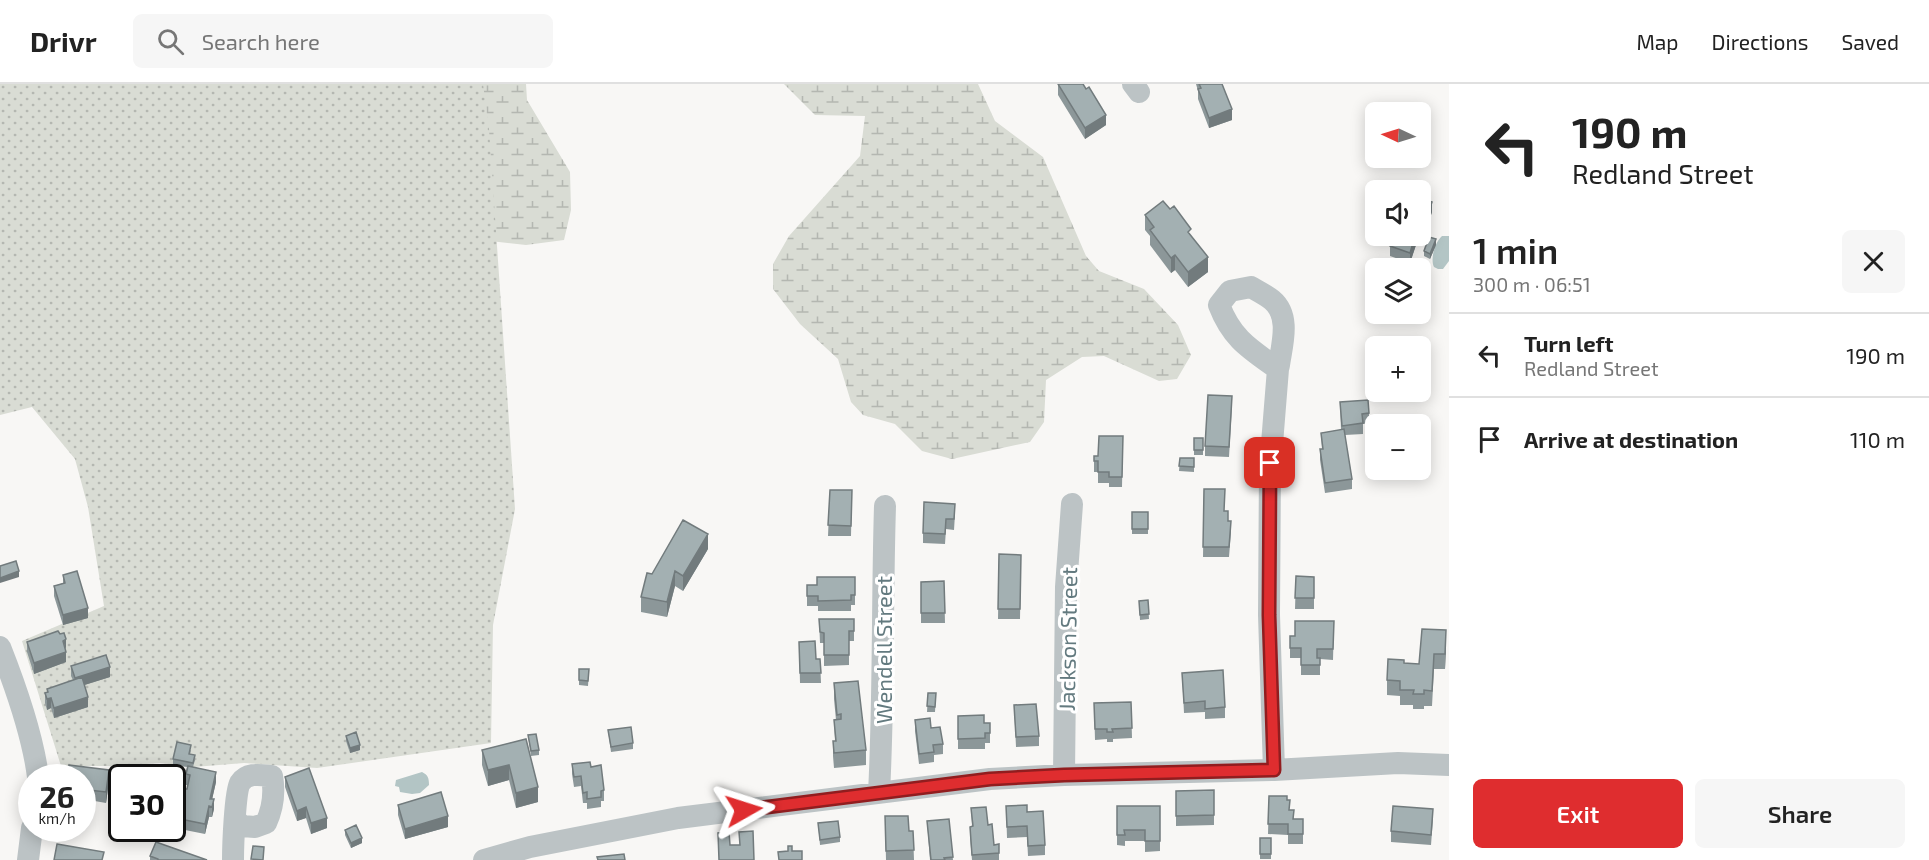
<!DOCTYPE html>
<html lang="en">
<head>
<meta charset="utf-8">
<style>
	:root { --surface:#fff; --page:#f6f6f6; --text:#222; --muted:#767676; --line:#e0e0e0; --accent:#df2d2f }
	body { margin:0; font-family:"Exo 2",sans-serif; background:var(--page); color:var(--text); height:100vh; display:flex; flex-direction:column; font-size:22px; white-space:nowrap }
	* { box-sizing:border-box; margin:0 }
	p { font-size:20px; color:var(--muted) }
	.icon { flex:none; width:33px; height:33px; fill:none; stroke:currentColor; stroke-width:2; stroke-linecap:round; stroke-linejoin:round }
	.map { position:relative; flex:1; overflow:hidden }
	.details { display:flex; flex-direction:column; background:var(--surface); width:480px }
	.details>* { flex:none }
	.banner { background:#fff; color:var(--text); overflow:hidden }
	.needle { width:39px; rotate:274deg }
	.buttons { position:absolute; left:1365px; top:18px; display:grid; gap:12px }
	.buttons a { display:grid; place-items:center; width:66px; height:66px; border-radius:9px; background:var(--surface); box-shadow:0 3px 15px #0003; font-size:30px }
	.speed { position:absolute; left:18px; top:680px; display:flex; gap:12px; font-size:30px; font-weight:700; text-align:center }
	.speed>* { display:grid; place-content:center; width:78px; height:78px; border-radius:50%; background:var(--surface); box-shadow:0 3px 15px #0003; line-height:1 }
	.speed small { font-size:15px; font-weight:400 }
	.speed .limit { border:3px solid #111; border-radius:9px; background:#fff; color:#111 }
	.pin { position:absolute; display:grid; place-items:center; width:51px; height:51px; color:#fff; margin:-26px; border-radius:12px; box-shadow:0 3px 9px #0006 }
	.me { position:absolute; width:66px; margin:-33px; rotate:84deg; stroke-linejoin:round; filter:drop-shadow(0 0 4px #0008) }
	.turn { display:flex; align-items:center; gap:21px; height:126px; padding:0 24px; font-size:27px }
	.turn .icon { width:78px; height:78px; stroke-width:2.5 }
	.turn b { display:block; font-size:42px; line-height:51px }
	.round { display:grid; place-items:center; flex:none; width:63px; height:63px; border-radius:9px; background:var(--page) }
	.head { display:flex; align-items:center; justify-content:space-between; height:102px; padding:0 24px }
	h1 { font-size:36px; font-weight:600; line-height:45px }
	.cta { display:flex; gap:12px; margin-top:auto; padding:12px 24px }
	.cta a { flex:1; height:69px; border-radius:9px; background:var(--accent); color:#fff; font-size:24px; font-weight:600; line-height:69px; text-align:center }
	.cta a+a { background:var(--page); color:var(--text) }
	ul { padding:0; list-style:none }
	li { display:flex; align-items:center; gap:18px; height:84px; padding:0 24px; border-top:2px solid var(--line) }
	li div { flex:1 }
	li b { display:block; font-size:22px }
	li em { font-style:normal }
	header { display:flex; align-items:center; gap:36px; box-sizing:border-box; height:84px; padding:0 30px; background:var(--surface); border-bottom:2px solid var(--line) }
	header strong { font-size:28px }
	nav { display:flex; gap:33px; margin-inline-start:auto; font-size:21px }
	.search { width:420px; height:54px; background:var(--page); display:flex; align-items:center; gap:15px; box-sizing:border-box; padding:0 21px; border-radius:9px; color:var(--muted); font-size:22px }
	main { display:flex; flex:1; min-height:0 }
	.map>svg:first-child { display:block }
	.wetland { fill:url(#wetland-marsh) }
	.park { fill:url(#park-dots) }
	.water { fill:#b3c5c5 }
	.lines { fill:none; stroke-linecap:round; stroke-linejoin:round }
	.street { stroke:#bcc3c5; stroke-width:22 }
	.wall { fill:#8c9799 }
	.shaded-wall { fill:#727b7d }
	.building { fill:#a3b0b2; stroke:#727b7d; stroke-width:1.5 }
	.route-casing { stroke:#911d1f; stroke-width:15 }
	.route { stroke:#df2d2f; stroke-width:10 }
	.labels { text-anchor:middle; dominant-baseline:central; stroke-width:6; stroke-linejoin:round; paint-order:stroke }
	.street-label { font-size:22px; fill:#637a7f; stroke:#fff }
</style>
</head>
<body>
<header>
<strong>Drivr</strong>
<div class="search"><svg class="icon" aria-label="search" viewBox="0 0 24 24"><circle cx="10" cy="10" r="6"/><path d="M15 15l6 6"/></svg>Search here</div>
<nav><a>Map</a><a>Directions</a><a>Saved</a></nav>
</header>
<main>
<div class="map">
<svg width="1449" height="776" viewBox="0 0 1449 776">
	<defs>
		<pattern id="wetland-marsh" width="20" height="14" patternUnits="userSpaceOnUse" patternTransform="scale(1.5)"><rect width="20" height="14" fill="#d9dcd4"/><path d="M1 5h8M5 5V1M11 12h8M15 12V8" fill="none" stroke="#b4b7b1"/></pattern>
		<pattern id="park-dots" width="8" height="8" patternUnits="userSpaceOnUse" patternTransform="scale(1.5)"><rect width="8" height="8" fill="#d9dcd4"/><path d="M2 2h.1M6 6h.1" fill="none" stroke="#b4b7b1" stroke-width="1.8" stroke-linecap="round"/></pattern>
	</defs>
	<rect width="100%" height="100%" fill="#f8f7f5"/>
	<path class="wetland" d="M394,0H526L527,16L570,88L571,126L564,156L526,161L437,151Z
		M784,0H978L995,37L1043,73L1086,172L1099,187L1144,205L1178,241L1191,271L1177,295L1159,297L1104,272L1082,273L1046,296L1044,338L1030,358L952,375L922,367L895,340L863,331L851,318L838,275L800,240L773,205V180L789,152L860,72L865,32L815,31Z"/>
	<path class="park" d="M0,0H483L489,45L515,425L493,541L491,659L317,684L244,679L194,683L160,679L119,682H61L22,557L104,522L88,423L75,375L32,323L0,331Z"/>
	<path class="water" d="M1442,152H1449V177L1443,185H1438L1434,183C1430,175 1435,158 1442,152Z
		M422,688C428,691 429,694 429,701L420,709L412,710L400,708L399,703L395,702L396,696Z"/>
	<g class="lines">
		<path class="street" d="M1133,0L1139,8
			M0,563C15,601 33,653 38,693
			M1274,686L1269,531L1270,379L1271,372L1278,285L1279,281C1282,260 1291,232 1272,216C1266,211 1258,207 1251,203L1230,207L1219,221C1232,255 1250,265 1278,285
			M1064,691L1066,503L1072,420
			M879,709C884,614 882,518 885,422
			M28,776L32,744
			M233,776C233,762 235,708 240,699C247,688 261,691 272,692C275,709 273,724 266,739L255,743L242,742L235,735
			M484,776L530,763L678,734L990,695L1064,691L1274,686L1398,679L1449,681"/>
	</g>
	<path class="wall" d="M1058,0L1086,5L1106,41L1085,55L1058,11Z
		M1196,0H1222L1232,36L1209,44L1198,15V7Z
		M1420,114L1432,128L1427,143L1422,142Z
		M1145,131L1191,152L1208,188L1188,203L1175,186L1171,189L1150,161V152L1145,146Z
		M1392,152H1419L1410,179L1390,172V162L1393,152Z
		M1436,161L1430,175L1424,172V167Z
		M1340,318L1369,329V339L1363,340V350L1345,351L1352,395V405L1325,409L1320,376V365H1322L1321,349L1341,346Z
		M1232,322L1229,373L1205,372V362Z
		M1123,352L1122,403H1109V399H1098V388H1094V377L1098,372Z
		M1194,354H1203V371H1194Z
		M1180,374H1194V388L1179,387Z
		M1204,405L1228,437L1231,448L1229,473H1203Z
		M830,406H852L851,452H828Z
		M1132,428H1148V450H1132Z
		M955,430L954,446L946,445L945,460L923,459V449Z
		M708,465L683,507L675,502L667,533L641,528V513L652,490Z
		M999,470L1021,471L1020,535H998Z
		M63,491L88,534L63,541L54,512V502L63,499Z
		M1296,492L1314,493V525H1295Z
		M855,493V521H851V527H818V522H807V501H817Z
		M944,497L945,539H921V498Z
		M1148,516L1149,535L1140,536L1139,517Z
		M819,535H854V557H849V581L824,582V559H820Z
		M1334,537L1333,576L1320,575V591H1301V574H1290V552H1295Z
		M27,558L66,566V578L34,590L27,568Z
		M799,558L816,575H820L821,599H800Z
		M1446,561L1445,585H1434L1432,622H1424V625H1413V621H1400V612L1387,611V596L1404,579L1419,580Z
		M71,582L110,593L84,601L88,623L54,634L51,624L47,626L45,619V609L47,608V605L73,596L71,592Z
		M579,585H589L588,602L579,601Z
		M1182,589L1225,623V634L1205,635V628L1184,629Z
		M834,599L866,666V681L834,684L833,672V657H835L834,636H836L834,615Z
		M928,609H936L935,628H927Z
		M1131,618L1132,654L1113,655V658H1107V655L1095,656L1094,619Z
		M1014,621L1039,652V662L1016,663Z
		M958,632L984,639H990V659H985V665H958Z
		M915,636L931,644L943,660V670L934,671V678L919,680L915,647Z
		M608,646L633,659V665L611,668Z
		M528,651L539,666V671L531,672Z
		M346,652L360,666L350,669L346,657Z
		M526,655L538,718L516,724L509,696L488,702L482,681V666Z
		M191,666L190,670L195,676L193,683L216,698L212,715L214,725L212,733H209L205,750L180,745V735L182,727L181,716L187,705L188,701H186V690L187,683L173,681V675Z
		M572,680L591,683L604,706V717H601V723L587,725V719H583L581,702L574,703L572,690Z
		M82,693L109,697L106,719L89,716L88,719L82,718Z
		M285,693L327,744L311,750L306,734L297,737L285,703Z
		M1214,706V741L1176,742V707Z
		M1269,712L1287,716L1289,726L1294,735H1303V760H1288V751L1268,750Z
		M398,721L448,743L405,755L398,731Z
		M1006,722L1027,728L1045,761V771L1028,772L1027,753L1007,754Z
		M1117,722H1160V767L1145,768V757H1125V762L1117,761Z
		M971,724L988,741L994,761L999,769V776H972L970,753V743L972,742Z
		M885,732L909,747H913L914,776H886Z
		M949,735L953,776H930L927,737Z
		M1433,735L1431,761L1391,758V747Z
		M818,739L840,753V758L820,761Z
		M345,746L362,759L351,764L345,751Z
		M1260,754H1271V775H1260Z
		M150,772L207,776H150Z"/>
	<path class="shaded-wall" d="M1232,25V36L1209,44V34Z
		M1106,31V41L1085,55V44Z
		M1432,118V128L1427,143V133Z
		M1422,131V142L1420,147V137Z
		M1415,152H1419L1410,179V169Z
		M1436,155V161L1430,175V170Z
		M1175,171V186L1171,189V174Z
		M1208,173V188L1188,203V188Z
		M708,450V465L683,507V492Z
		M19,487V493L0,499V494Z
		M675,487V502L667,533V518Z
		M88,524V534L63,541V531Z
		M1446,546V561L1445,585V570Z
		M66,555V566L63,557Z
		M66,568V578L34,590V579Z
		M110,583V593L75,604V594Z
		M88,613V623L54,634V624Z
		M51,614V624L47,626V615Z
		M360,661V666L350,669V664Z
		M509,681V696L488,702V686Z
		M109,686V697L106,719V708Z
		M216,688V698L210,725V715Z
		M538,703V718L516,724V709Z
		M214,715V725L212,733V723Z
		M209,722V733L205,750V740Z
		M306,723V734L297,737V727Z
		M448,732V743L405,755V745Z
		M327,734V744L311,750V739Z
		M362,754V759L351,764V759Z"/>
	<path class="building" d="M1058,0H1083L1086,5L1089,3L1106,31L1085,44Z
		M1199,0H1222L1232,25L1209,34L1198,5L1201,4Z
		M1420,114L1432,118L1427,133L1422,131L1420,137Z
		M1163,117L1170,125L1174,122L1191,145L1188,148L1208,173L1188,188L1175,171L1171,174L1150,146L1154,143L1145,131Z
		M1393,152H1415L1410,169L1390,162Z
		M1429,153L1436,155L1430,170L1424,167Z
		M1208,311L1232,312L1229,363L1205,362Z
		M1368,316L1369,329L1362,330L1363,339L1342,342L1340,318Z
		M1344,345L1352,395L1325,399L1320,365H1323L1321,349Z
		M1099,352H1123L1122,393H1109V388H1098V377H1094V372H1098Z
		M1194,354H1203V366H1194Z
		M1180,374H1194V383L1179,382Z
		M1204,405H1225L1224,427H1228V437H1231L1229,463H1203Z
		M830,406H852L851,442L828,441Z
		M924,418L955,420L954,435H946L945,450L923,449Z
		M1132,428H1148V445H1132Z
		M683,436L708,450L683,492L675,487L667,518L641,513L647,489L652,490Z
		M999,470L1021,471L1020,525H998Z
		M16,477L19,487L0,494V482Z
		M77,487L88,524L63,531L54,502L65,499L63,491Z
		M1296,492L1314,493V514H1295Z
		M817,493H855V511H851V516L818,517V512H807V501H817Z
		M944,497L945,529H921V498Z
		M1148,516L1149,530L1140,531L1139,517Z
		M819,535H854V547H849V571H824V549L820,548Z
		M1295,537H1334L1333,565H1317V574H1320V581H1301V564H1290V552H1295Z
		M1422,545L1446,546L1445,570H1434L1432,607L1424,606V610H1413L1414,606H1400V597L1387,596L1388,575L1404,576V579L1419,580Z
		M58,547L60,550L64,549L66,555L63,557L66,568L34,579L27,558Z
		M815,557L816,575H820L821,589H800L799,558Z
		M106,571L110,583L75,594L71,582Z
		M579,585H589L588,597L579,596Z
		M1223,586L1225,623L1205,625V617L1184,619L1182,589Z
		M82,593L88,613L54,624L51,614L47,615L45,609L48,608L47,605Z
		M858,597L866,666L834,669L833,657H836L834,636L841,635V630L837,631L834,599Z
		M928,609H936L935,623L927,622Z
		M1131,618L1132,644L1112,645L1113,648H1107V645H1095L1094,619Z
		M1036,620L1039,652L1016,653L1014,621Z
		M984,631V639H990V649H985V654L958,655V632Z
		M930,634L931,644L940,643L943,660L933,661L934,668L919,670L915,636Z
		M631,643L633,659L611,663L608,646Z
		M356,648L360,661L350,664L346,652Z
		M536,650L539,666L531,667L528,651Z
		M526,655L538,703L516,709L509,681L488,686L482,666Z
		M177,658L191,661L189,670L195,671L193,679L173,675Z
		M590,678L591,683L601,681L604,706L601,707V713L587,715V708L583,709L581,692L574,693L572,680Z
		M69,681L109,686L106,708L89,706L88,709L82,708V693H68Z
		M188,682L216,688L210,715H214L212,723L209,722L205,740L180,735L184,717L181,716L184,705H187L190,691L186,690Z
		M309,684L327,734L311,739L306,723L297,727L285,693Z
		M1214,706V731L1176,732V707Z
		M441,708L448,732L405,745L398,721Z
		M1269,712H1287V716H1290L1289,726H1294L1293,735H1303V750H1288V740H1268Z
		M1027,721V728L1043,727L1045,761L1028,762L1027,742L1007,743L1006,722Z
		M1117,722H1160V757H1145V746H1124L1125,751H1117Z
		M1393,722L1433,725L1431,751L1391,747Z
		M986,723L988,741L992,740L994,761L999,760V769L972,771L970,743L973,742L971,724Z
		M885,732H908L909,747H913L914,766L886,767Z
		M949,735L953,773L944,774L945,776H931L927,737Z
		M838,737L840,753L820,756L818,739Z
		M356,741L362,754L351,759L345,746Z
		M753,747L754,776H719L718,749L729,748L730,761H740L739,748Z
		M1260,754H1271V770H1260Z
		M156,758L207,776H158V775L150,772Z
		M57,760L104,768L102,776H54Z
		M253,762L264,763L263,776L251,775Z
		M788,762H792V767H802V776H779L778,768L788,767Z
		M624,770L625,776H598L597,773Z"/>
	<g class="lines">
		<defs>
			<path id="route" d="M744,726L990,695L1064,691L1274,686L1269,531L1270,379"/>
		</defs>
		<use href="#route" class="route-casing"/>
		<use href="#route" class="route"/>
	</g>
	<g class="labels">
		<g class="street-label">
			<text transform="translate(1067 555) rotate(-89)">Jackson Street</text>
			<text transform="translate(883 566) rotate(-90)">Wendell Street</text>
		</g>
	</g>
</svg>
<div class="buttons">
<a><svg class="needle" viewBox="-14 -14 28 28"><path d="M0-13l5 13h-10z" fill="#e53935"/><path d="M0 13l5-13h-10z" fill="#767676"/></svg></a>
<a><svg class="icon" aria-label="sound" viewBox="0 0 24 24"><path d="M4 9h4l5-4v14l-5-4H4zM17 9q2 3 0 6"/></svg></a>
<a><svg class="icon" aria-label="layers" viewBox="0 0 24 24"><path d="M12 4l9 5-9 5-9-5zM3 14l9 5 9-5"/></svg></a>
<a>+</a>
<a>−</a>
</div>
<div class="speed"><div>26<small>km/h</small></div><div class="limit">30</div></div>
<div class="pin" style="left:1270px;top:379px;background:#d93025"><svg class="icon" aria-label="arrive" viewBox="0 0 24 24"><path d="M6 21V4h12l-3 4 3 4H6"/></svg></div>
<svg class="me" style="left:744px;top:726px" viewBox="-20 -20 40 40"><path d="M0-17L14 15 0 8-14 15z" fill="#df2d2f" stroke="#fff" stroke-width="4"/></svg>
</div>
<section class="details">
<div class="banner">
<div class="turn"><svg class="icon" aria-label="left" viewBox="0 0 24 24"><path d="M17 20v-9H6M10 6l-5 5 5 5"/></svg><div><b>190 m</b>Redland Street</div></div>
</div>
<div class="head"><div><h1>1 min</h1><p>300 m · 06:51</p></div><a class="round"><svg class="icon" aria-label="close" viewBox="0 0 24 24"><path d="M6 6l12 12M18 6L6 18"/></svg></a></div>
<ul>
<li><svg class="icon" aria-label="left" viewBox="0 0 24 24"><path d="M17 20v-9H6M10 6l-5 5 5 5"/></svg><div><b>Turn left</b><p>Redland Street</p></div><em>190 m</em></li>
<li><svg class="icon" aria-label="arrive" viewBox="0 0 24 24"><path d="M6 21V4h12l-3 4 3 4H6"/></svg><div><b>Arrive at destination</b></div><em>110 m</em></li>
</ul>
<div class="cta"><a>Exit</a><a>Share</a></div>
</section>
</main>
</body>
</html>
